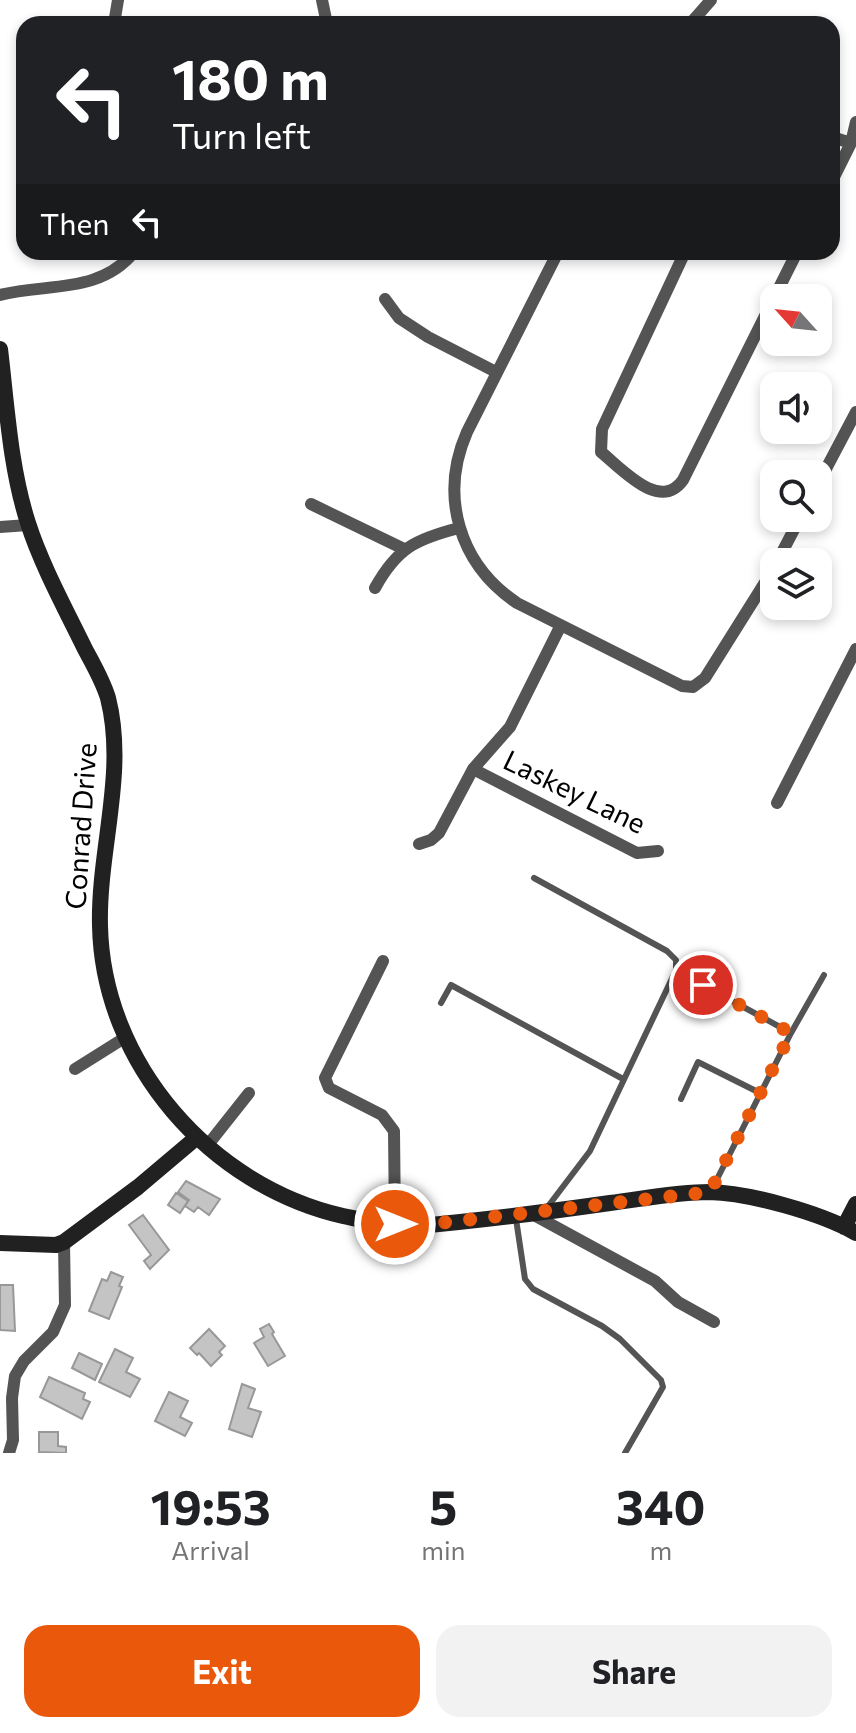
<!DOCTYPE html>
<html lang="en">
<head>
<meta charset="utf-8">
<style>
	:root { --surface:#fff; --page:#f2f2f2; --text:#202124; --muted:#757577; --accent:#ea580c }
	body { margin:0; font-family:Commissioner,sans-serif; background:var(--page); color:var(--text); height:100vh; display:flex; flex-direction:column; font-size:30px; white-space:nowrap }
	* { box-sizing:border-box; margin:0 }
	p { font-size:26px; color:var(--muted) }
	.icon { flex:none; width:44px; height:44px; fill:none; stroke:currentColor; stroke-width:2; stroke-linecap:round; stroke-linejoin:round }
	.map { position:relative; height:1453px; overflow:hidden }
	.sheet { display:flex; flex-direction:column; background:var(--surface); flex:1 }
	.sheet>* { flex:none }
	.banner { position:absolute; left:16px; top:16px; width:824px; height:244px; border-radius:24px; box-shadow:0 4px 12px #0003; background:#202124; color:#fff; overflow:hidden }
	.needle { width:52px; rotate:297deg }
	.fabs { position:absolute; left:760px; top:284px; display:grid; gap:16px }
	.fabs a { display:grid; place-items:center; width:72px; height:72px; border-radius:16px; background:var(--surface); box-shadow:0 4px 12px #0003; font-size:40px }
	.pin { position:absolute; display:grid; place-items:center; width:68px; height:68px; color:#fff; margin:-34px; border:4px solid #fff; border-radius:50%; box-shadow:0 2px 8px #0007 }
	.me { position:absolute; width:88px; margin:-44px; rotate:90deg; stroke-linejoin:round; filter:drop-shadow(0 0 6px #0008) }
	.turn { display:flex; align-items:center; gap:28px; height:168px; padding:0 24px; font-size:36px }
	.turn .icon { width:104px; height:104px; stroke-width:2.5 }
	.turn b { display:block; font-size:56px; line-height:68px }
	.then { display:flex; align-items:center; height:76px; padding:0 24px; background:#0003; gap:16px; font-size:30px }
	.eta { display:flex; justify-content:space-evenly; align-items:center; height:136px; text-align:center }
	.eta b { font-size:48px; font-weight:700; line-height:56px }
	.cta { display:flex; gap:16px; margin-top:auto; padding:16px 24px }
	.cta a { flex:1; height:92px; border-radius:24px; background:var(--accent); color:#fff; font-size:32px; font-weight:700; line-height:92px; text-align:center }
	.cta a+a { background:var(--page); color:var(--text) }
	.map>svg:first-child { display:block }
	.building { fill:#c4c4c4; stroke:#989898; stroke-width:2 }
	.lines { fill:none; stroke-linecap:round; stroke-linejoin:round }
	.lane { stroke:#545454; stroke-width:6 }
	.street { stroke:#545454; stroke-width:12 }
	.secondary { stroke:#212121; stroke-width:16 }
	.route { stroke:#ea580c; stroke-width:14; stroke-dasharray:0 25.2 }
	.labels { text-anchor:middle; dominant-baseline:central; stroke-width:7; stroke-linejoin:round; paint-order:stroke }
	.street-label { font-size:28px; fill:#000; stroke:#fff }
</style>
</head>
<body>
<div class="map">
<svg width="856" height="1453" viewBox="0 0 856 1453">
	<rect width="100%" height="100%" fill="#fff"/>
	<path class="building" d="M186,1181L220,1199L209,1215L198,1207L194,1212L185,1206L189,1200L178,1192Z
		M176,1193L188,1201L180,1213L168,1205Z
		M143,1215L169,1250L150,1269L144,1261L151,1255L129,1225Z
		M111,1272L123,1277L119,1286L122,1287L109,1319L89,1311L102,1279L107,1281Z
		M0,1285H13L15,1331L0,1330Z
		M269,1324L274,1332L272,1334L285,1356L268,1366L254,1343L264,1337L260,1329Z
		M209,1329L225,1346L219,1352L222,1355L211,1366L199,1353L197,1355L190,1348Z
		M115,1349L133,1358L126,1372L140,1379L130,1397L99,1382Z
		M79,1353L102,1364L95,1380L72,1368Z
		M49,1377L85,1393L83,1399L90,1402L82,1419L40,1397Z
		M242,1384L255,1389L248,1408L261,1412L252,1437L229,1429Z
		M169,1392L188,1401L180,1417L192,1423L185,1436L155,1421Z
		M39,1432H58V1446L66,1447V1453L39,1452Z"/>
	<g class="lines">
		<path class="lane" d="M534,878L667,951L676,960V970L590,1151L546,1209
			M712,959L703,985L791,1033
			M441,1003L451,985L623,1079
			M681,1099L698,1062L760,1093
			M712,1189L791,1033L824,975
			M516,1219L525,1279L533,1289L602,1326L620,1339L661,1380L663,1387L625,1453"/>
		<path class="street" d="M322,0L327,24
			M114,24L118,0
			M690,24L711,0
			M832,137L851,143
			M832,181L851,143L856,122
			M558,252L467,432C439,496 459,564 517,603L682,686L693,687L705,678L774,568
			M685,252L602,429L601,452C623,470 660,512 683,480L797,252
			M0,295C47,283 100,294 134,252
			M385,299L399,318L428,337L496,372
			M818,484L856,412
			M311,504L404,549
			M0,527L28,525
			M777,562L800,518
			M375,588C397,548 416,539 459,528
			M473,769L637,853L658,851
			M777,803L856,649
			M419,844L431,840L439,833L473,769L510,727L561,625
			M383,961L325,1078L329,1088L382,1115L394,1131L395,1224
			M75,1069L126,1037
			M207,1146L249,1093
			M532,1214L655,1281L678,1302L714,1322
			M9,1453L13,1440L12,1398L15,1376L24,1361L53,1332L65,1305L64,1242"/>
		<path class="secondary" d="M0,349C7,407 10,467 28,523C41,564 66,610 85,649C93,664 103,681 108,698C127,773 98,850 100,926C103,1064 211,1186 343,1216C367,1221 395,1228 419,1226C483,1220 547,1212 610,1203C642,1199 676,1192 709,1192C750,1193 821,1213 856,1233
			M844,1227L856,1204
			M0,1243L56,1245L64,1242L138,1187L196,1138"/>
	</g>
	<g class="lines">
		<path class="route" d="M395,1224L413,1226L710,1192L791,1033L703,985"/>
	</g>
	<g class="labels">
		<g class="street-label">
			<text transform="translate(575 791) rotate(26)">Laskey Lane</text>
			<text transform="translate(80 826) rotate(-86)">Conrad Drive</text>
		</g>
	</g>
</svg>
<div class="fabs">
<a><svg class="needle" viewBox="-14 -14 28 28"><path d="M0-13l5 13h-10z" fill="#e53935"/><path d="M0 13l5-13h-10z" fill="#757577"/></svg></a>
<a><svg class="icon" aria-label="sound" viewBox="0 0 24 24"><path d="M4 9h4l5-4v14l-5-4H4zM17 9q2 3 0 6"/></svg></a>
<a><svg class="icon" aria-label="search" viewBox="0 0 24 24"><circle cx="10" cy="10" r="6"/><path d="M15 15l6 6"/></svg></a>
<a><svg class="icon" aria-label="layers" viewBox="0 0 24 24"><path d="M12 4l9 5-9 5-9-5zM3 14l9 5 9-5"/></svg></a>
</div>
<div class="pin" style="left:703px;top:985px;background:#d93025"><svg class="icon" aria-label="arrive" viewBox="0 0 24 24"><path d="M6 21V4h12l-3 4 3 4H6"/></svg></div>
<svg class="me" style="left:395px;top:1224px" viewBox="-20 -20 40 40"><circle r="17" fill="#ea580c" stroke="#fff" stroke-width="3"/><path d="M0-11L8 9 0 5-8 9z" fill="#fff"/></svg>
<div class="banner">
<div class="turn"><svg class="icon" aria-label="left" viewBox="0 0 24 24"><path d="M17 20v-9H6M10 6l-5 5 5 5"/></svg><div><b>180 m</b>Turn left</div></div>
<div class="then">Then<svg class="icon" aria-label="left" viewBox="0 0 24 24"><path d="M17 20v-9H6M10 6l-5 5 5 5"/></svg></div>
</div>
</div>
<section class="sheet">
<div class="eta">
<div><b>19:53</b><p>Arrival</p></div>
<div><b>5</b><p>min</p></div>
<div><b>340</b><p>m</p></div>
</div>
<div class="cta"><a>Exit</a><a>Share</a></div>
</section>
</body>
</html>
